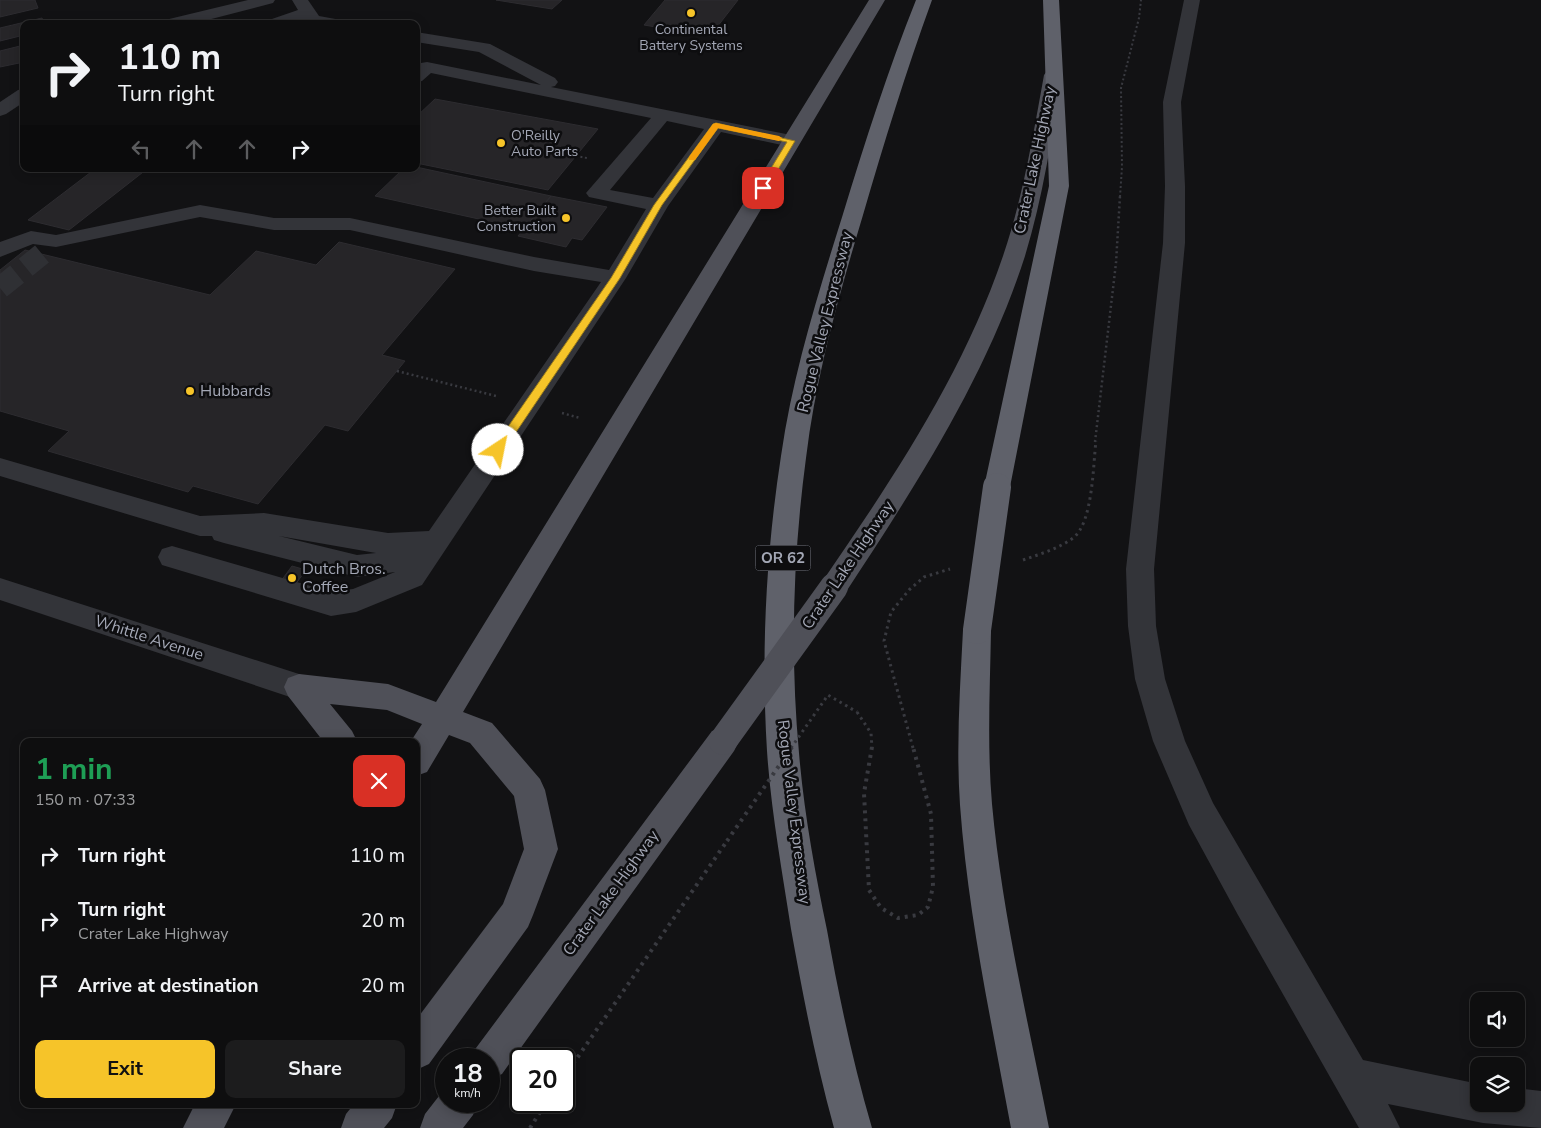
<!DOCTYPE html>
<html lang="en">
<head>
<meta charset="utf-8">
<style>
	:root { --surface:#0e0e0f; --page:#1c1c1d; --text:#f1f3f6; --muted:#9b9c9e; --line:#2e2e2f; --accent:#f6c429 }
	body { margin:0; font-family:"Nunito Sans",sans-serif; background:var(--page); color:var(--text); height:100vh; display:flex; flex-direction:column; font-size:19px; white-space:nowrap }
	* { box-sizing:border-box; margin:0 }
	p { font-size:16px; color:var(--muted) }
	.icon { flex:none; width:28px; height:28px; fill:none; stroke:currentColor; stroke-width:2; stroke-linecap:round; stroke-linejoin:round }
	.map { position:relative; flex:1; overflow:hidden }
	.details { position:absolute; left:20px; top:738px; width:400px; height:370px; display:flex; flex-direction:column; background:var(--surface); border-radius:10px; box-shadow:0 2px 12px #0003,0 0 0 1px var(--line) }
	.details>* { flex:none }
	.hud { position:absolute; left:20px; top:20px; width:400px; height:152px; border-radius:10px; box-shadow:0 2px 12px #0003,0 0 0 1px var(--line); background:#0e0e0f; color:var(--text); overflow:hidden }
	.fabs { position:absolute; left:1470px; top:992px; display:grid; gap:10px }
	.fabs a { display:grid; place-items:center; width:55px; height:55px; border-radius:10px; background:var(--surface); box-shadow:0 2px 12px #0003,0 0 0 1px var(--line); font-size:25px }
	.speed { position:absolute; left:435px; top:1048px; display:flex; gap:10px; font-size:25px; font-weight:700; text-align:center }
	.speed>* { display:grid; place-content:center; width:65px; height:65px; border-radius:50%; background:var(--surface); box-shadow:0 2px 12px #0003,0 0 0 1px var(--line); line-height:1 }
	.speed small { font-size:12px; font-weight:400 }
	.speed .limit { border:2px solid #111; border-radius:8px; background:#fff; color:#111 }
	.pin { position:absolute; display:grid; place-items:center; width:42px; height:42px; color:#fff; margin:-21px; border-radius:10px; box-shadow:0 2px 8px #0006 }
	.me { position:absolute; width:55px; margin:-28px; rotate:34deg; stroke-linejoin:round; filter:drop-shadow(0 0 4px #0008) }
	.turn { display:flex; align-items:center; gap:18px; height:105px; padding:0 15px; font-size:22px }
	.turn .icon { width:65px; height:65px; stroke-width:2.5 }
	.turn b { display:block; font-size:35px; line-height:42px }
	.lanes { display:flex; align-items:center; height:48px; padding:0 15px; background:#0003; justify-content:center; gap:25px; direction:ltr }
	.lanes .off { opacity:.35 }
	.round { display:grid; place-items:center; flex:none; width:52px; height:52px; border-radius:10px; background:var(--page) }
	.head { display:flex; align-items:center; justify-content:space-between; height:85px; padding:0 15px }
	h1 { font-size:30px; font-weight:700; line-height:38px; color:#1e9e55 }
	.primary-button { display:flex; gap:10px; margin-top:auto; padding:10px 15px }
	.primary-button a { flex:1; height:58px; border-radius:10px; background:var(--accent); color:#111; font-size:20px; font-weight:700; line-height:58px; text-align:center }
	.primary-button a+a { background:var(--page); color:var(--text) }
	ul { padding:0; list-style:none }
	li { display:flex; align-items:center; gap:15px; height:65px; padding:0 15px }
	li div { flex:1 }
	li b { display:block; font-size:19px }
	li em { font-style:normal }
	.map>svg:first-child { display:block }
	.building { fill:#262528; stroke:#2d2c30 }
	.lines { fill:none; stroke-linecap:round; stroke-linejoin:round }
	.minor-tunnel { stroke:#2f3034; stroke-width:22; stroke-dasharray:22 11; stroke-linecap:butt }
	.path-far3 { stroke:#393a40; stroke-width:2; stroke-dasharray:2 2.5; stroke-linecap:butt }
	.path-far2 { stroke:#393a40; stroke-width:2.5; stroke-dasharray:2 3; stroke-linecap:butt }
	.path-far1 { stroke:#393a40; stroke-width:3; stroke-dasharray:2.5 4; stroke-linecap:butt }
	.path { stroke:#393a40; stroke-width:4; stroke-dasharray:3 5; stroke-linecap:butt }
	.minor { fill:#333439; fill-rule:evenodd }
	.major { fill:#4f5058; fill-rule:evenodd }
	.highway { fill:#5f616a; fill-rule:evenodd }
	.path-bridge-far1 { stroke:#393a40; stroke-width:3; stroke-dasharray:2.5 4; stroke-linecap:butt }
	.path-bridge { stroke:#393a40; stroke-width:4; stroke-dasharray:3 5; stroke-linecap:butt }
	.major-bridge { stroke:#4f5058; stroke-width:28 }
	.highway-bridge { stroke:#5f616a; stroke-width:28 }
	.route { fill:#f6c429; stroke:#a07f1b }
	.slow { fill:#f59e0b }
	.poi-dot { fill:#f6c429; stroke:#0d0d0f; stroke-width:2 }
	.labels { text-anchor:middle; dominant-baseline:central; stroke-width:5; stroke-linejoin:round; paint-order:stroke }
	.far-poi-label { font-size:14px; fill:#a3a7b5; stroke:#0d0d0f }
	.shield { fill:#0d0d0f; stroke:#767983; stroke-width:1 }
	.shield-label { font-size:15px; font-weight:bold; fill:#a3a7b5 }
	.street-label { font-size:16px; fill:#a3a7b5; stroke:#0d0d0f }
	.poi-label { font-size:16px; fill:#a3a7b5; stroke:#0d0d0f; text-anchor:start }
</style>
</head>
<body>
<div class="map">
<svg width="1541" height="1128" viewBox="0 0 1541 1128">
	<rect width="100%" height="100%" fill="#121214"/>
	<path class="building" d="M0,0H35L38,8L0,17Z
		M496,0H562L552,9Z
		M665,0H738L710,36L644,25Z
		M42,18L44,24H24V35L0,41V28Z
		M24,45V62L0,67V51Z
		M435,99L598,129L548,190L416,163V117Z
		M416,167L551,196L524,229L375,196L403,169Z
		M95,169H147L69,230L28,220Z
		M551,196L607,207L582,240L572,238L566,247L518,236Z
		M339,242L455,269L382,355L405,361L348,431L325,425L258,504L193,486L188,492L48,451L69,431L0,411V270L25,250L210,295L256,251L316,265Z
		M292,566L306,570L292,589L278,585Z"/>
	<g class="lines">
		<path class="minor-tunnel" d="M0,288L42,254"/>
		<path class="path-far3" d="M576,156L587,158
			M1120,197L1122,167L1121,88L1139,18L1141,0"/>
		<path class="path-far2" d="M397,371L496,396
			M562,413L580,418
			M1095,442L1116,263L1120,196"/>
		<path class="path-far1" d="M1023,560C1040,554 1058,549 1073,538C1093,523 1093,465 1096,441
			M857,712L871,733L872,748
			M913,748L884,641L891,612L909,590L924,577L950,569"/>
		<path class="path" d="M872,747L864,793L869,890L881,908L898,918L918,915L928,907L933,887L931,814L913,747
			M564,1077L727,841
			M530,1128L547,1101"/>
		<path class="minor" d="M248,0H275L273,3L192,24H163L165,20Z
			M292,0H308L319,16L341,20L343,24H308L304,19L291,24H267L269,20L298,10Z
			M1184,0H1200L1181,102L1185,186V243L1154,569L1156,626L1165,679L1185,741L1213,803L1363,1060L1479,1084V1104H1516V1088L1541,1091V1128L1483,1123L1388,1104L1400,1128H1359L1238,915L1189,825L1153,741L1135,679L1128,626L1126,569L1163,243L1165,186L1163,102Z
			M416,32L490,44L555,78L558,82L555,86L551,87L791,135L798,137L800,141L798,145L791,147L721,132L668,206L626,278L422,585L356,612L331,616L162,565L158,557L162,549L172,546L331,592L353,589L395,572L357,577L224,543L214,540L212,536H200L0,476V458L200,516L264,513L388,533L429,531L601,282L534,271L350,230H274L200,217L56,247L33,244L0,257V242L31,231L56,235L200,205L274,218H350L534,257L609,270L646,209L589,197L586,193L651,118L431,73L422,81L416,82V67L421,63L427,62L541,85L479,52L416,42ZM667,121L704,129L653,198L610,190ZM279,536L376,553L357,555Z
			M24,89V102L6,114L0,116V102L18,90Z
			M0,578L299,674L310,678L314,687L310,696L299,700L0,600Z"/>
		<path class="major" d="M869,0H885L463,712L492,723L540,779L545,790L558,849L533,915L528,927L429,1064L416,1070V1020L503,904L524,849L514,796L470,743L449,735L427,772L416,776V741H411L422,724L387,710L330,704L352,731L357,741H323L288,696L284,687L288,678L299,674L388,684L436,702Z
			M1053,70L1059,71L1062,75C1052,136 1043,197 1025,256C985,380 914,488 844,595L834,598L824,595L820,587L824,579C894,477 963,374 1003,256C1023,197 1033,136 1044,75L1047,71Z
			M723,727L734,731L739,741L734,751L502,1074L489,1080V1059H471L476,1048L712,731Z
			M446,1087V1101H478L473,1115L463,1128H420L425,1114Z
			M195,1104H236L224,1128H183Z
			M354,1104H397L392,1118L384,1128H341L346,1114Z"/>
		<path class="highway" d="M916,0H932C906,71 884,143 863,215C839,295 816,375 806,458C793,555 790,655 799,753C804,813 815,872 827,930C839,997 853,1063 872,1128H834C816,1063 803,996 791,929C782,870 771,811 767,751C761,653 766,553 781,456C793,373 818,294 843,214C865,142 888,70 916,0Z
			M1043,0H1059L1069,186L1010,487L1006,494L997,497L988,494L984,487L1049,186Z
			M977,618L987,621L991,630C990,688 987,746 992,804C1002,913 1028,1021 1049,1128H1011C991,1020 968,914 960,805C956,747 960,688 963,630L967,621Z"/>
		<path class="path-bridge-far1" d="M791,748L828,695L857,712"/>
		<path class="path-bridge" d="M727,841L792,747"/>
		<path class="major-bridge" d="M723,741L834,587"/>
		<path class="highway-bridge" d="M977,630L997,487"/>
	</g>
	<path class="route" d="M716,123L795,141L767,188L763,191L759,188L787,142L718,128L662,205L620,278L502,453H494L493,450L494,447L611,278L654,205L713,124Z"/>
	<path class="slow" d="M716,123L779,136L782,138L779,141L718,128L695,160H689V157L713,124Z"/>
	<g class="poi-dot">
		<circle cx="691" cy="13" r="5"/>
		<circle cx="501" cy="143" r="5"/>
		<circle cx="566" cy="218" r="5"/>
		<circle cx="190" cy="391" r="5"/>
		<circle cx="292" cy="578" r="5"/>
	</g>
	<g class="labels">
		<g class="far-poi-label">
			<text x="691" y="29">Continental<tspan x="691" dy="16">Battery Systems</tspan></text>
			<text x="511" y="135" text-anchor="start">O'Reilly<tspan x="511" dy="16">Auto Parts</tspan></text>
			<text x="556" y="210" text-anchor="end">Better Built<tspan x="556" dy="16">Construction</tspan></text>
		</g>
		<rect class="shield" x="755.5" y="545.5" width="55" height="25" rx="4"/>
		<g class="shield-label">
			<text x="783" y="558">OR 62</text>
		</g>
		<g class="street-label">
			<text transform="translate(1035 160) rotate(-78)">Crater Lake Highway</text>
			<text transform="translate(825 322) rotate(-76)">Rogue Valley Expressway</text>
			<text transform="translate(848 565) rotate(-56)">Crater Lake Highway</text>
			<text transform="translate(149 638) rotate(18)">Whittle Avenue</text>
			<text transform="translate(794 812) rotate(83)">Rogue Valley Expressway</text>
			<text transform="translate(611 893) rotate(-54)">Crater Lake Highway</text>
		</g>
		<g class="poi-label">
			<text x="200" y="391">Hubbards</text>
			<text x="302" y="569">Dutch Bros.<tspan x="302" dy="18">Coffee</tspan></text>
		</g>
	</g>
</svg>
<div class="fabs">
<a><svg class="icon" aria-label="sound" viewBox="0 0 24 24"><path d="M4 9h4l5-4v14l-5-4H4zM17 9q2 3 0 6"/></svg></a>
<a><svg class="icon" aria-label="layers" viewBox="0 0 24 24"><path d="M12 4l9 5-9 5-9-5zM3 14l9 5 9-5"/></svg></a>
</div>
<div class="speed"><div>18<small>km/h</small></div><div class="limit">20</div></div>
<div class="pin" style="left:763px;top:188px;background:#d93025"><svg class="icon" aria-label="arrive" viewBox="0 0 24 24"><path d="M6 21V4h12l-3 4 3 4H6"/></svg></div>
<svg class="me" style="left:498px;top:450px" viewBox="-20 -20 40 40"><circle r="19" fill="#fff"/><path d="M0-13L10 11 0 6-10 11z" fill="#f6c429"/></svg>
<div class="hud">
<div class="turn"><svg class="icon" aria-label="right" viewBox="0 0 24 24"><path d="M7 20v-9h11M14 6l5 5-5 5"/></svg><div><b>110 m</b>Turn right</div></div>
<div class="lanes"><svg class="icon off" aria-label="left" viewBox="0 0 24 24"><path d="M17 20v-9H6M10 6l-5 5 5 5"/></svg><svg class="icon off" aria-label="ahead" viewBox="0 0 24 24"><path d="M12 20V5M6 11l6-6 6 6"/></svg><svg class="icon off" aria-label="ahead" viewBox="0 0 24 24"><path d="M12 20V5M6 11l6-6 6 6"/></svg><svg class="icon" aria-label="right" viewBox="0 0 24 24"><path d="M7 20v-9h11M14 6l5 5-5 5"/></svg></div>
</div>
<section class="details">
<div class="head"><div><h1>1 min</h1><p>150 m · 07:33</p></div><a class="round" style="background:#d93025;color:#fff"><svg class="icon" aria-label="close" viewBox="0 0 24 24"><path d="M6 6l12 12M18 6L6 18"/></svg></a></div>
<ul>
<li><svg class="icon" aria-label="right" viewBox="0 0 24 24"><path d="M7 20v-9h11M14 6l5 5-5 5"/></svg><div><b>Turn right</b></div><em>110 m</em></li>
<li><svg class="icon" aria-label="right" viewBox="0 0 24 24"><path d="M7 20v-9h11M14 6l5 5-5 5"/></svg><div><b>Turn right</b><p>Crater Lake Highway</p></div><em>20 m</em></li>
<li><svg class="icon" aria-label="arrive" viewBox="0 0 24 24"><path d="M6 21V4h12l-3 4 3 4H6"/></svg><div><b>Arrive at destination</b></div><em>20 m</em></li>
</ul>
<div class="primary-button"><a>Exit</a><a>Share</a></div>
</section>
</div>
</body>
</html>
